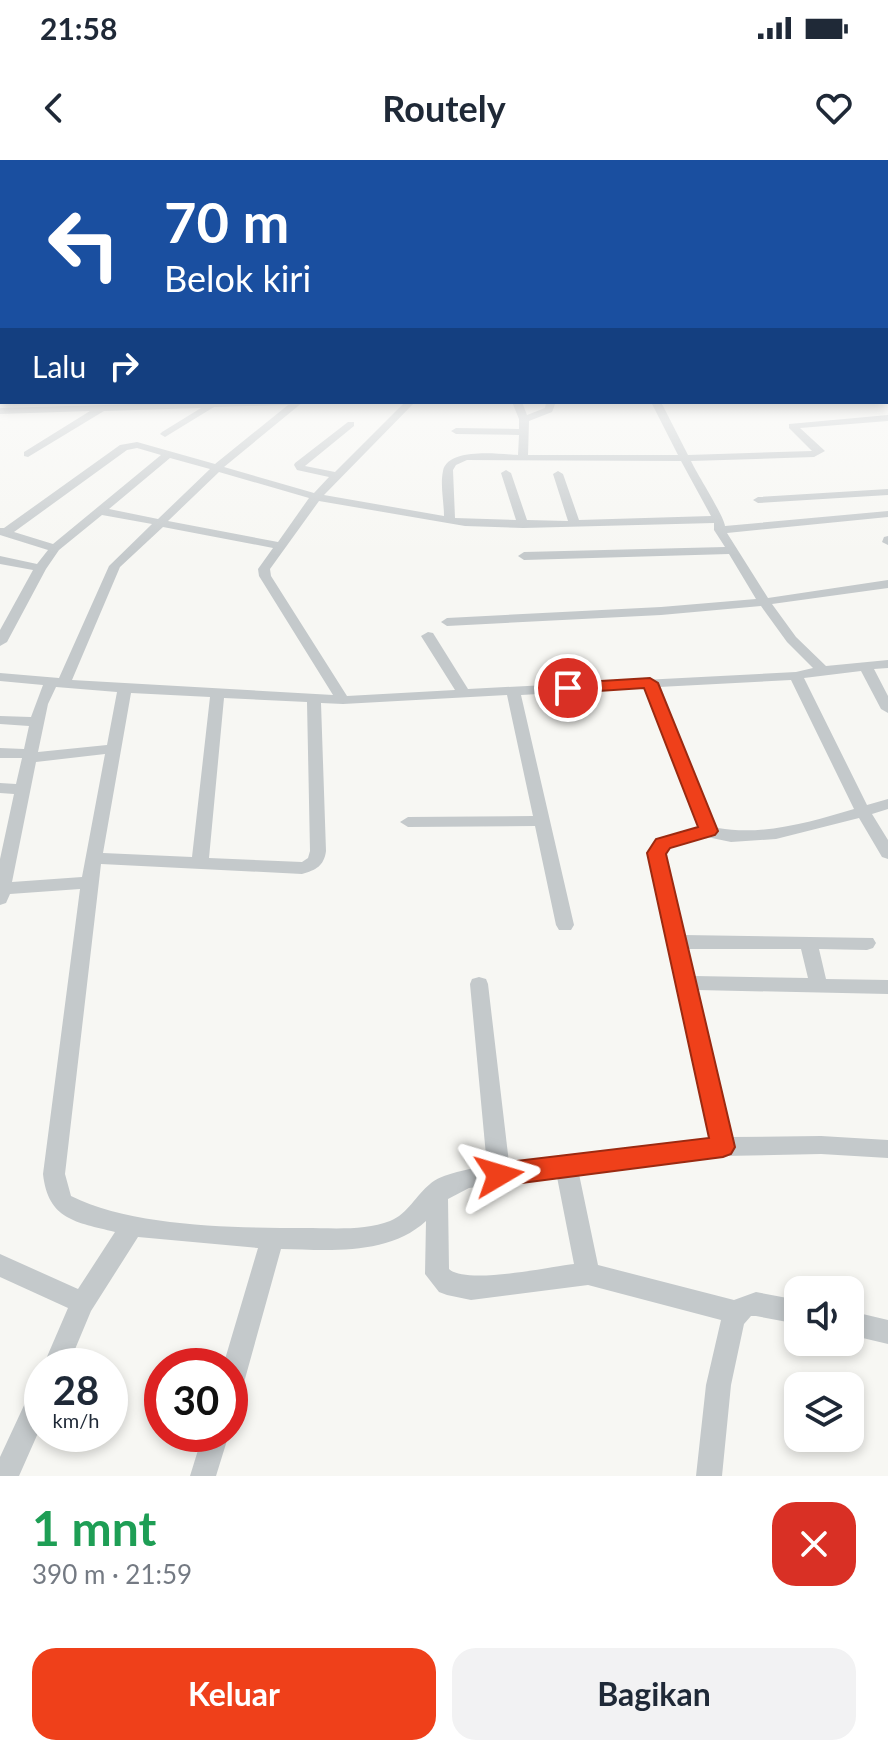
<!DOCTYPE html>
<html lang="id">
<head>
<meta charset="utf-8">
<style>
	:root { --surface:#fff; --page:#f2f2f3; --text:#1f2937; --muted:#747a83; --accent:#ef401a }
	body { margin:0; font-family:Lato,sans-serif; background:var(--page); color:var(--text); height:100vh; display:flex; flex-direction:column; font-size:30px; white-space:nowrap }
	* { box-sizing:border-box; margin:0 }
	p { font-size:26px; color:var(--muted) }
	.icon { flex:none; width:44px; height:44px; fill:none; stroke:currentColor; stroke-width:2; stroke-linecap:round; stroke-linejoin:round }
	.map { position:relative; height:1316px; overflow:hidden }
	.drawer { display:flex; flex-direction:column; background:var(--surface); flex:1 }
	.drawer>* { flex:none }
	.hud { position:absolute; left:0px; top:0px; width:888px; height:244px; box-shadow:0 4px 12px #0003; background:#1a4fa0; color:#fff; overflow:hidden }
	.controls { position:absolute; left:784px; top:1116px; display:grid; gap:16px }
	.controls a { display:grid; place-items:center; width:80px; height:80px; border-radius:16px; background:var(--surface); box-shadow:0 4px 12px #0003; font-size:40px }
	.speed { position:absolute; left:24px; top:1188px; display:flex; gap:16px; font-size:40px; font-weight:700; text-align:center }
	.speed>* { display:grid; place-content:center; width:104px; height:104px; border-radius:50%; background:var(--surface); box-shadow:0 4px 12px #0003; line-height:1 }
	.speed small { font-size:20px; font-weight:400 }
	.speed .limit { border:12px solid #d22; background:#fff; color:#111 }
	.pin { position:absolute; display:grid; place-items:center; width:68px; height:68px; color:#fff; margin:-34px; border:4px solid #fff; border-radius:50%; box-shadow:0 2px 8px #0007 }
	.me { position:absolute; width:88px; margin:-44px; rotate:83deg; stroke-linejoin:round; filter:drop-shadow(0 0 6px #0008) }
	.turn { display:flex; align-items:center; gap:28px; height:168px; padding:0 32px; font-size:36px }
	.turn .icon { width:104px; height:104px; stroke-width:2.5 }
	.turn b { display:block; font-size:56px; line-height:68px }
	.then { display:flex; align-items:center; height:76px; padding:0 32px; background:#0003; gap:16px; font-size:30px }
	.round { display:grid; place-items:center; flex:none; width:84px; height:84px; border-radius:24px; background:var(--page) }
	.head { display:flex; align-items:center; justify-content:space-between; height:136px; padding:0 32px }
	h1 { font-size:48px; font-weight:700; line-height:60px; color:#1e9e55 }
	.cta { display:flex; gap:16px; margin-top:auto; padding:16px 32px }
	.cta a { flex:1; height:92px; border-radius:24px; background:var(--accent); color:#fff; font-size:32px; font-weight:700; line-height:92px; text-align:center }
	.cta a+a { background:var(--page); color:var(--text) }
	.status { display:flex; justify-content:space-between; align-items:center; height:56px; padding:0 40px; background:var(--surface); direction:ltr }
	.status svg { height:22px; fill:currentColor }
	header { display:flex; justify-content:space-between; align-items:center; height:104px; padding:0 32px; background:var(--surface); font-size:36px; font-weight:700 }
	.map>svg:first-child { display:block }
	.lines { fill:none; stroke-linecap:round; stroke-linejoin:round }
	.major-casing { stroke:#b7bcbf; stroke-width:2 }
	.minor { fill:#c4c9cb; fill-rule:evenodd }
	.major { fill:#fff; fill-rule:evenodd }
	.route { fill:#ef401a; stroke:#9b2a11; stroke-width:2 }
</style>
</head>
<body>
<div class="status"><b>21:58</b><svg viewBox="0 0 49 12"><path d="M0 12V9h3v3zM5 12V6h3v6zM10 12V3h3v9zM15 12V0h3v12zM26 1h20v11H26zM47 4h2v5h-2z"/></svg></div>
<header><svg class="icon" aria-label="back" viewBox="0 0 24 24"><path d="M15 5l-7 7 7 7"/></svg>Routely<svg class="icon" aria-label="heart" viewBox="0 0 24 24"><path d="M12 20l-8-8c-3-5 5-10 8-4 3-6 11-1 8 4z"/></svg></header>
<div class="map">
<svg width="888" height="1316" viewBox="0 0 888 1316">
	<rect width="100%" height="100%" fill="#f7f7f3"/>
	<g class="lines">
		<defs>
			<path id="major" d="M886,215H888V223H886Z"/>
		</defs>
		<use href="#major" class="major-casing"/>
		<path class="minor" d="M886,222H888V228H886Z
			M206,242H303L224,307L314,333L329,317L297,310L294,305L295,303L348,262H354V266L305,306L335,312L405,242H415L324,335L444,356C444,342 440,325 443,311C448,287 499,294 518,295L519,275L456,274L451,271L456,268L519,269V259L512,242H522L527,255L545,248L546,242H556L552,252L529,261L528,295H678L651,242H661L688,295L812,291L789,268V264L888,255V261L800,268L825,291L814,297L691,301C697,314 724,356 725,366L888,351V357L727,373L768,438L888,420V428L772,444L796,477L826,506L888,500V508L874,509L888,536V553L881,549L861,511L804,518L867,645L888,639V649L872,654L888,680V699L882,697L859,658L776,679L731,682L707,677L669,688L665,693L684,775L873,778L876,783L873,788L867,790L819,789L826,819L888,820V834L697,830L731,977L821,976L888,980V998L821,994L723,996L579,1014L598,1105L734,1140L756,1132L798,1140V1164L756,1156H751L744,1164L731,1225L722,1316H696L706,1225L721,1160L588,1125L471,1140L447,1135L439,1132L425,1114L426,1061C388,1096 329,1090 281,1089L243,1226L239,1235L230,1239V1206H223L258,1088L138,1077L91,1151L68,1206H43L68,1148L0,1117V1094L78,1129L115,1072C76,1062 48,1060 43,1014L80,729L10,734L6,743L0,745V699L14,634L0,633V623L16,624L22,598H0V588L24,589L29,566L0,564V556L31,557L43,525L0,521V513L59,518L109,406L152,364L102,355L59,390L46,409L7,482L0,486V470L33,410L0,404V396L37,404L48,390L0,375V368H4L120,285L137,282L215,304L288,245L214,247L165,277L160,274L162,272L201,248L104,251L28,297L24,296V292L90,251L0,254V248ZM137,288L161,295L53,384L14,372L127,290ZM170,298L210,309L158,359L109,349ZM467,300L681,301L711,356L579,360L563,314L558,311L553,314L568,361L527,360L511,313L506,310L501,313L516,360L455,358L453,310L456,305ZM219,312L309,338L278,382L168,361ZM319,341L465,366L523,368L714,363V370L725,387L524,392L518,396L524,400L729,394L756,439L661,447L447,458L441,462L447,466L661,455L761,446L787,482L813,508L796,512L468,529L433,473L428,472L421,476L455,530L347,536L271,416L270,409ZM163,367L273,388L258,409L259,416L333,535L72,520L120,407ZM791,520L854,649C811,662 763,676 718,668L711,662L659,527ZM56,527L117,532L107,585L38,592L48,544ZM645,528L699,668L657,680L649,693L711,979L509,1003L488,824L486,819L479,817L472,819L470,824L487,1006C473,1008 440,1014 430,1024C416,1035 408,1054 390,1061C365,1071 331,1068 305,1068C236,1068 132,1067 71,1036L65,1014L101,704L302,714C316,710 324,706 326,691L321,543L343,544L507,535L533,656L408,657L400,662L408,667L535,666L556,765L559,770H571L574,765L521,535ZM131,533L210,537L192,697L103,693ZM224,538L307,542L310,691L308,698L302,702L209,698ZM105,594L82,717L12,722L36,602ZM688,789H801L808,818L694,816ZM557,1017L574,1104C549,1107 466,1125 449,1109L448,1039L469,1028Z
			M888,329V335L758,343L753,340L758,337Z
			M888,376V385L882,382L884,377Z
			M850,1151L888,1160V1184L850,1175Z
			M42,1222V1264L19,1316H0V1297L33,1226Z
			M203,1274H229L216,1316H190Z"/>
		<use href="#major" class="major"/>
	</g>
	<linearGradient id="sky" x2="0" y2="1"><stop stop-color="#97bdde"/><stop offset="0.54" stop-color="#fbfbfa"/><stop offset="1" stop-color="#fbfbfa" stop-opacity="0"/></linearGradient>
	<rect width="888" height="396" fill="url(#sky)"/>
	<path class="route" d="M650,518L658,523L718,671L715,675L670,688L666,694L735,987L731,994L723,997L499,1026L490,1022L487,1015L490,1007L499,1003L709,978L647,693L656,679L698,667L644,528L568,533L560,528L568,523Z"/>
</svg>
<div class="controls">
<a><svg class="icon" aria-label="sound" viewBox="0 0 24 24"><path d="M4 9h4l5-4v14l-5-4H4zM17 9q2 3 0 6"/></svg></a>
<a><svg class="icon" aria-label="layers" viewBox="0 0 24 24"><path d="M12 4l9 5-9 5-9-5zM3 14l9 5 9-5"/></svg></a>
</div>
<div class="speed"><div>28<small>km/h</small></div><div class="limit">30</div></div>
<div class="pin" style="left:568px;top:528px;background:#d93025"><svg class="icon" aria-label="arrive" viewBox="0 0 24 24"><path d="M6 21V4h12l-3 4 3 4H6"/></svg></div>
<svg class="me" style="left:499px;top:1015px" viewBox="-20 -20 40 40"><path d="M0-17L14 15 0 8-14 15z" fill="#ef401a" stroke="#fff" stroke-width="4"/></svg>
<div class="hud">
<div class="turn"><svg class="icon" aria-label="left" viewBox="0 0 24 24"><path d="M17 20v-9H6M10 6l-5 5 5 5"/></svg><div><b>70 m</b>Belok kiri</div></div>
<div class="then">Lalu<svg class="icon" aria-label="right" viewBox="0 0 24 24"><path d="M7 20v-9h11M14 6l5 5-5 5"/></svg></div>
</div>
</div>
<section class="drawer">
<div class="head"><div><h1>1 mnt</h1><p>390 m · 21:59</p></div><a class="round" style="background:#d93025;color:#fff"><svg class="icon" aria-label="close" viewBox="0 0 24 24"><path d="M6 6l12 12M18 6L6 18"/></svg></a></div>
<div class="cta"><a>Keluar</a><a>Bagikan</a></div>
</section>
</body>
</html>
